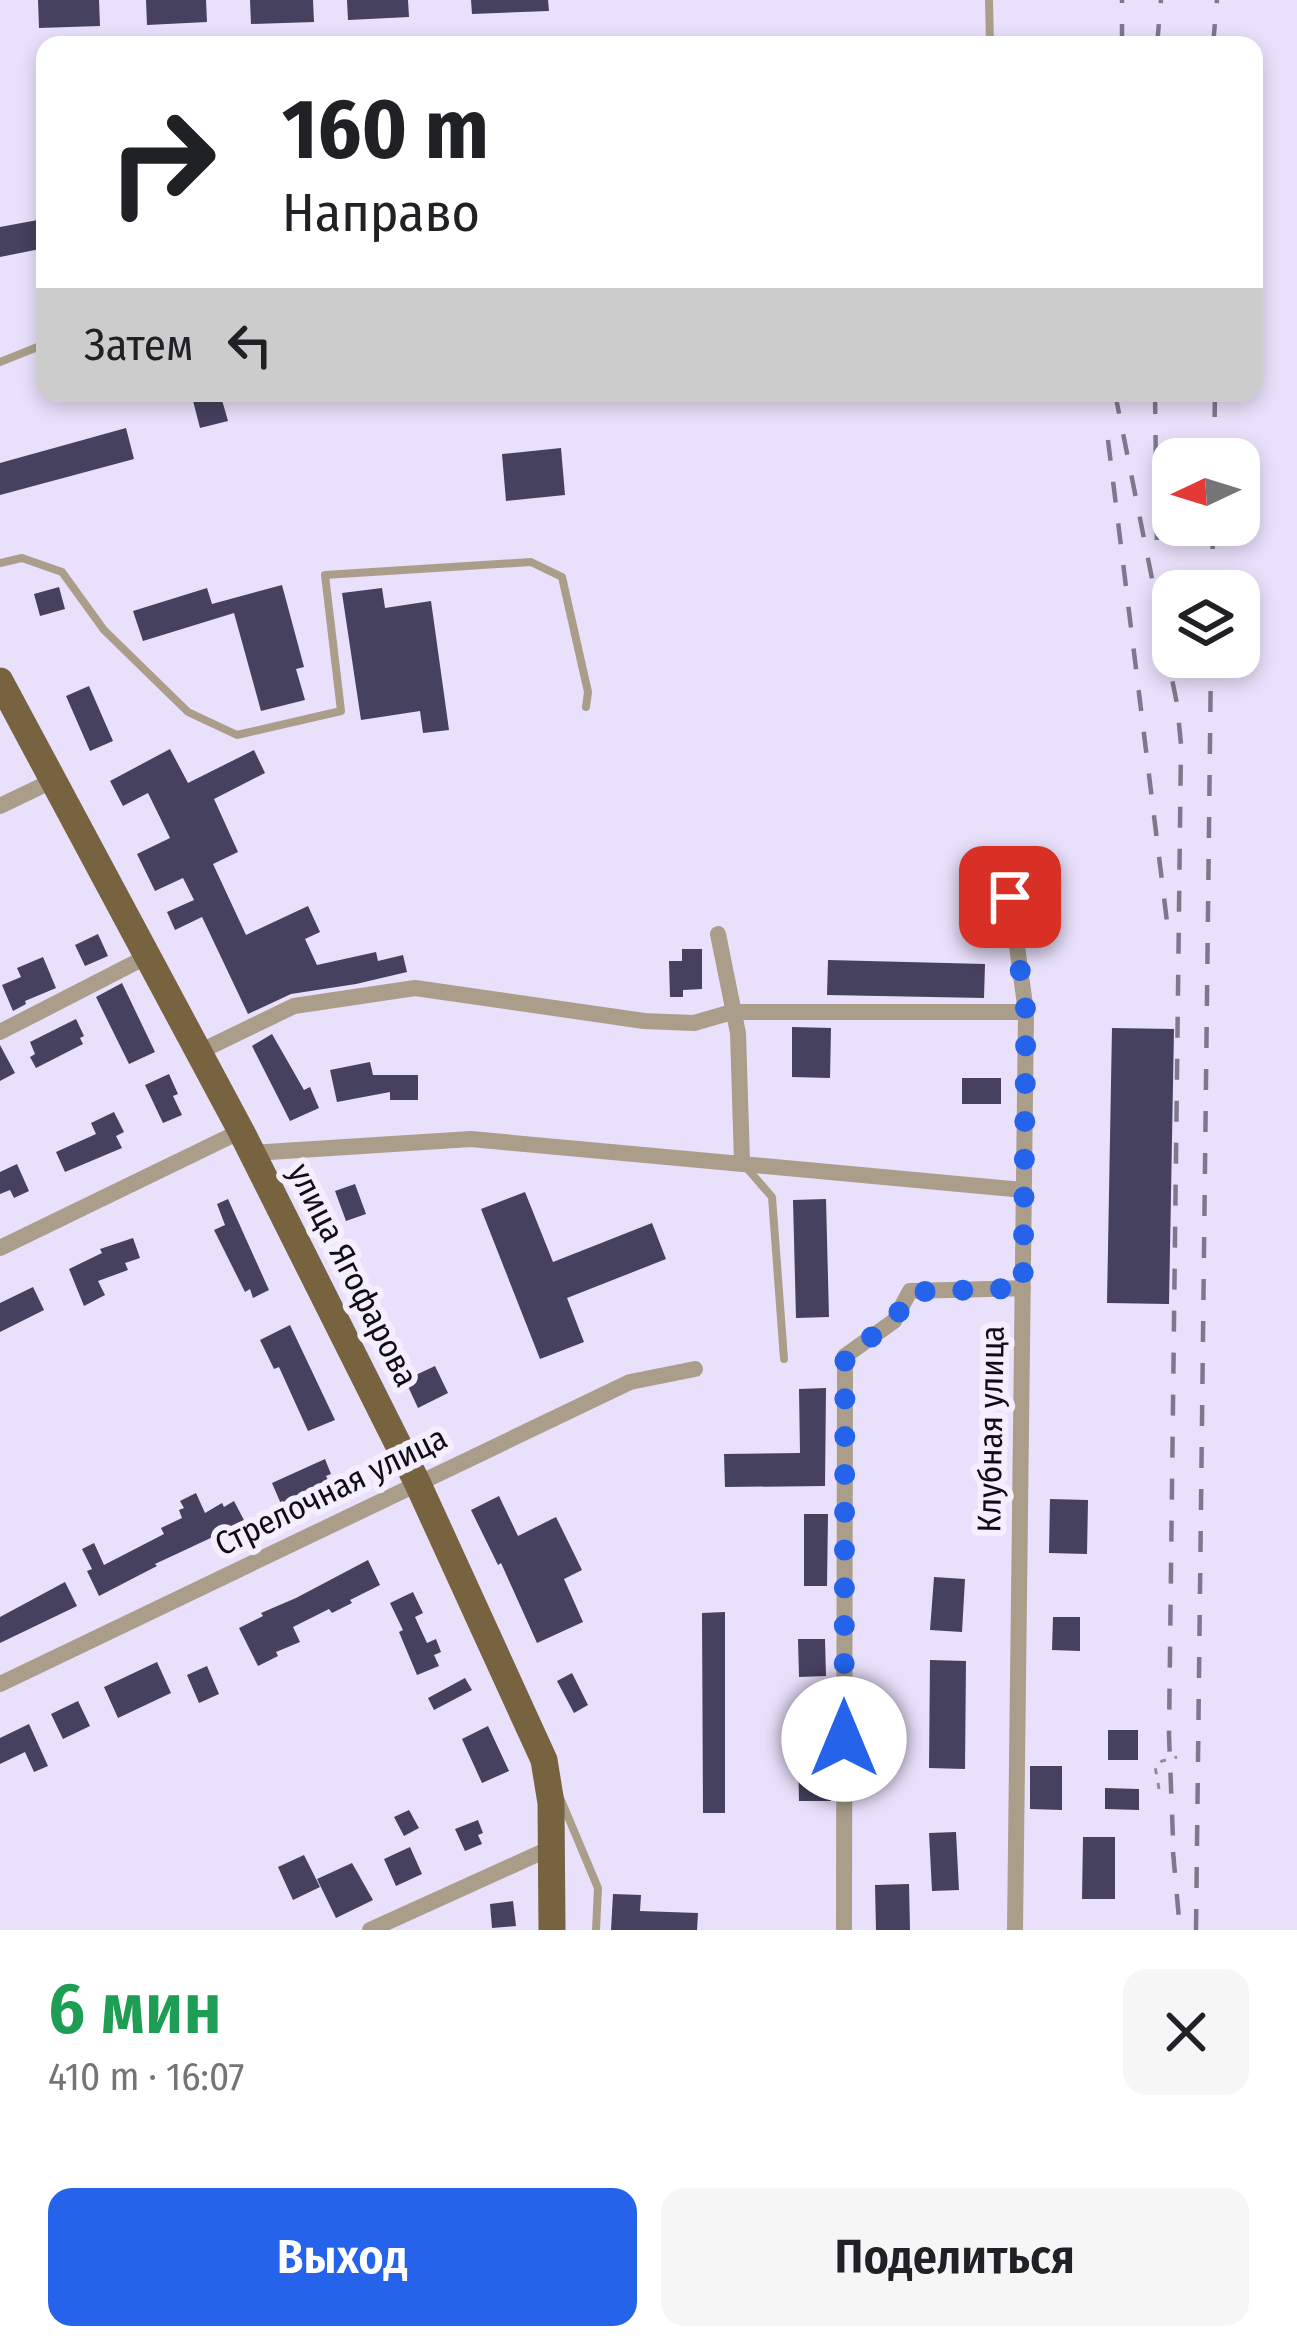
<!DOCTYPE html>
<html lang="ru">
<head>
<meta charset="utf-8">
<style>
	:root { --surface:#fff; --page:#f6f6f6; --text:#202124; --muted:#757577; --accent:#2563eb }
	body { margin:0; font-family:"Fira Sans Condensed",sans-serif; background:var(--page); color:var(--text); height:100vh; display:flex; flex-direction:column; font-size:45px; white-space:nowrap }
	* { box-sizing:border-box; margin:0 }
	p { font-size:39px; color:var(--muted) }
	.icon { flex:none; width:66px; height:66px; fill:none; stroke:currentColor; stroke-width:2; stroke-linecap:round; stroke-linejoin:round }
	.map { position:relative; height:1930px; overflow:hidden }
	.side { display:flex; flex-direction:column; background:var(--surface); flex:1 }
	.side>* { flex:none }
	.banner { position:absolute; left:36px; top:36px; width:1227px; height:366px; border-radius:24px; box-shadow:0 6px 18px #0003; background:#fff; color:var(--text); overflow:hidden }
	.needle { width:78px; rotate:266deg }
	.tools { position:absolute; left:1152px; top:438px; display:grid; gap:24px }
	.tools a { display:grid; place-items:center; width:108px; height:108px; border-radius:24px; background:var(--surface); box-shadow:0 6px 18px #0003; font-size:60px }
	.pin { position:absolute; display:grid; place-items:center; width:102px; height:102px; color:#fff; margin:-51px; border-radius:24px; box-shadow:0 6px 18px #0006 }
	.me { position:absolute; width:132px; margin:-66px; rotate:0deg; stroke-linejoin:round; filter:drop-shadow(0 0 9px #0008) }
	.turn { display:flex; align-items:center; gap:42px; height:252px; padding:0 48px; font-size:54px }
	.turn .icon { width:156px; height:156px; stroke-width:2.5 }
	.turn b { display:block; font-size:84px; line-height:102px }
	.then { display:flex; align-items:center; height:114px; padding:0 48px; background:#0003; gap:24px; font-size:45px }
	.round { display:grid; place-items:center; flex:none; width:126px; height:126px; border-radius:24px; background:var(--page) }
	.headline { display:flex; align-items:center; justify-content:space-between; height:204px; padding:0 48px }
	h1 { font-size:72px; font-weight:600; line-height:90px; color:#1e9e55 }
	.action { display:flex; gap:24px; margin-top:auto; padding:24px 48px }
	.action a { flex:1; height:138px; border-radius:24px; background:var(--accent); color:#fff; font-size:48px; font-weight:600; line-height:138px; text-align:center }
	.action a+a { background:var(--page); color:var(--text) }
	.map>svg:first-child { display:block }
	.building { fill:#45415e }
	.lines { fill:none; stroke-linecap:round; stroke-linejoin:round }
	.path { stroke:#938ca1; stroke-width:3; stroke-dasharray:6 9; stroke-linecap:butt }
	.service { stroke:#aa9e8b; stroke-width:8 }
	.minor { stroke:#aa9e8b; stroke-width:16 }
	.primary { stroke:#786340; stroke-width:27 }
	.rail { stroke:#7f788c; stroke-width:4.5; stroke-dasharray:21 21; stroke-linecap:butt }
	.route { stroke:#2563eb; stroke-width:21; stroke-dasharray:0 37.8 }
	.labels { text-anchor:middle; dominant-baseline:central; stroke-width:12; stroke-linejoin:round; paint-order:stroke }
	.street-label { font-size:33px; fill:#100b17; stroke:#f4effe }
</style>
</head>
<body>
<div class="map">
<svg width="1297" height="1930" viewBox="0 0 1297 1930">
	<rect width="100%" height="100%" fill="#e9e0fb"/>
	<path class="building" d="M38,0H99L100,26L39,28Z
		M146,0H206L207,22L147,25Z
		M250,0H313L314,22L251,24Z
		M347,0H408L409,17L348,20Z
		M471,0H548L549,11L472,14Z
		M43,219L45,248L0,257V227Z
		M191,393H220L228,421L200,428Z
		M126,428L134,459L0,495V463Z
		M561,448L565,495L506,501L502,454Z
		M282,585L304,667L296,669L305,700L261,711L234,613L143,641L133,611L207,588L212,604Z
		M59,587L65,609L40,616L34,594Z
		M382,588L385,608L431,601L449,730L423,733L420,711L361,720L342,593Z
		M89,686L113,741L90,751L66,696Z
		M170,749L188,783L254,750L265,773L214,799L238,852L213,864L246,935L308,906L320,932L305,939L317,965L376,952L378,961L403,955L407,972L356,984L291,994L248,1014L202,917L175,930L167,912L194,900L183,878L155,891L137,854L170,838L148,793L123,806L110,781Z
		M98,934L108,956L85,966L75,945Z
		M682,949H702V989L683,990V997H670L669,961H682Z
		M43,957L56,988L25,1001L26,1004L13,1011L2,985L21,977L17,968Z
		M828,960L985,964L984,998L827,995Z
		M122,983L155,1052L129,1064L96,997Z
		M76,1019L84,1036L80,1038L83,1044L36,1068L30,1057L35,1054L30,1042Z
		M792,1027L831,1028L830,1078L792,1077Z
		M1112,1028L1174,1029L1169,1304L1107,1303Z
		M272,1034L304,1090L310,1087L319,1108L290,1121L252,1046Z
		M0,1045L15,1073L0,1081Z
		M370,1062L373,1075H418V1100H390V1092L337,1102L330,1070Z
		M169,1074L178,1094L173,1096L182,1115L163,1123L145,1085Z
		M962,1078H1001V1104H962Z
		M114,1112L124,1132L116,1136L122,1148L65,1172L56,1152L96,1134L91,1123Z
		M17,1164L29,1191L14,1198L10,1190L0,1194V1172Z
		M355,1184L366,1214L346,1221L335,1191Z
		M525,1192L553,1262L652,1223L666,1259L567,1298L584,1342L540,1359L481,1209Z
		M228,1199L269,1290L253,1298L250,1289L245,1292L214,1230L225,1225L217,1204Z
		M826,1199L829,1317L796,1318L793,1200Z
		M133,1238L140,1258L125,1263L128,1270L98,1281L105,1295L84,1306L69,1269L102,1253L100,1249Z
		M33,1287L44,1310L0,1332V1303Z
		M290,1325L335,1420L308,1431L279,1367L274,1369L260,1340Z
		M435,1366L448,1393L418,1408L405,1380Z
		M826,1388L825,1486L725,1487L724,1454L800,1453L799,1389Z
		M325,1459L331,1474L326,1476L329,1482L281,1504L272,1483Z
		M196,1493L205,1513L222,1503L224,1507L234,1501L245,1522L155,1564L157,1566L99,1596L87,1571L92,1569L82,1549L94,1543L104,1565L164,1534L161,1528L182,1518L179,1510L184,1508L180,1501Z
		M499,1496L518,1536L556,1517L582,1570L564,1579L583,1622L537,1643L501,1563L498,1565L471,1510Z
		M1050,1499L1088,1500L1087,1554L1049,1553Z
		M804,1514H828L827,1586H804Z
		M368,1560L380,1585L350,1600L352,1603L332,1613L329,1609L293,1627L300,1642L276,1652L278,1656L258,1666L239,1628L263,1616L261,1613L296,1598Z
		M934,1577L965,1579L962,1632L930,1630Z
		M65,1582L77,1606L0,1643V1617Z
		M413,1592L423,1613L415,1617L427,1643L436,1639L441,1652L434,1655L439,1666L417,1675L399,1632L403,1630L390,1603Z
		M725,1612V1813H703L702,1613Z
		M1053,1617H1080V1651L1052,1650Z
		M798,1639H825L826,1676L799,1677Z
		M930,1660L966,1661L965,1769L929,1768Z
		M157,1662L171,1693L118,1718L104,1687Z
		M207,1666L219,1694L199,1703L187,1675Z
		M572,1673L588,1705L574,1713L557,1681Z
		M465,1678L472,1690L434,1710L428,1698Z
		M78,1701L90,1726L63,1739L51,1714Z
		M29,1724L48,1766L34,1772L25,1752L0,1764V1738Z
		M488,1726L509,1771L482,1783L462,1739Z
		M1108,1730H1138V1760H1108Z
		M798,1753H831V1801H799Z
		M1030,1766H1062V1810L1030,1809Z
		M1105,1788L1139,1789V1810L1105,1809Z
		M409,1810L419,1828L404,1836L394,1817Z
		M478,1820L483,1833L478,1835L482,1844L465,1851L455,1829Z
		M956,1832L959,1890L932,1891L929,1833Z
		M1083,1837H1115V1899H1082Z
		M410,1847L422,1874L396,1886L384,1859Z
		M304,1855L320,1887L293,1900L278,1867Z
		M352,1863L373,1900L336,1918L317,1879Z
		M909,1884L910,1930H876L875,1885Z
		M613,1894L641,1895L640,1911L698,1913L697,1930H611Z
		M513,1901L516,1926L492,1928L490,1904Z"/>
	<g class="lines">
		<path class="path" d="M1159,1789L1155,1766L1162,1761L1177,1757"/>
		<path class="service" d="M989,0L990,45
			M0,362L45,344
			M559,393L567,396L611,393
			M0,563L22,558L62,572L104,630L188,712L237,735L341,711L325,575L531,562L562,577L588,692L586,707
			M746,1167L772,1197L784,1359
			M561,1800L598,1888L596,1930"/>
		<path class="minor" d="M0,806L54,780
			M1005,859L1026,1012L1015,1930
			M718,934L738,1033L742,1162
			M0,1032L148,956
			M199,1052L294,1006L415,988L644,1021L694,1023L732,1012H1026
			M252,1153L471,1139L1024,1190
			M0,1248L241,1131
			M0,1684L630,1382L695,1369
			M370,1930L553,1847
			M844,1930L845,1356L894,1321L910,1291L1023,1288"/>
		<path class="primary" d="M0,681L241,1131L417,1482L544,1760L551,1803L552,1930"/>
		<path class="rail" d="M1122,45V0
			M1157,45L1161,0
			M1213,45L1217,0
			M1115,393L1177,704L1181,744L1169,1735L1174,1865
			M1155,393L1157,547
			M1108,440L1167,922
			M1214,459L1215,393
			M1212,591L1213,525
			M1173,1852L1180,1930
			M1196,1930L1211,657"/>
	</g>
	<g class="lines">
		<path class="route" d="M844,1739L845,1356L894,1321L910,1292L1023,1288L1026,1012L1010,897"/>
	</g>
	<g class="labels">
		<g class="street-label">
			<text transform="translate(353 1275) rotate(63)">улица Ягофарова</text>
			<text transform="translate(991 1429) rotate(-89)">Клубная улица</text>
			<text transform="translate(331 1491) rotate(-26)">Стрелочная улица</text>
		</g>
	</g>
</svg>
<div class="tools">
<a><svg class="needle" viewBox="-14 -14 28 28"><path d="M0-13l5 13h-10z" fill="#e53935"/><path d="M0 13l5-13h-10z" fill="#757577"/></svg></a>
<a><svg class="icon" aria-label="layers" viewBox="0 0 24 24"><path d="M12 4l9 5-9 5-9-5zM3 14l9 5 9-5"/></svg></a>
</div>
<div class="pin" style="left:1010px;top:897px;background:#d93025"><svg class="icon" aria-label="arrive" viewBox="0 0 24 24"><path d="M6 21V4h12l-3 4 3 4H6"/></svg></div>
<svg class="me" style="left:844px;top:1739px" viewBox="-20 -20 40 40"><circle r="19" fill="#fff"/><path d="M0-13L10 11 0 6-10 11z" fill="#2563eb"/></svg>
<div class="banner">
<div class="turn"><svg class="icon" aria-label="right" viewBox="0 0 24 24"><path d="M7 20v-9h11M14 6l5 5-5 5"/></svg><div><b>160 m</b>Направо</div></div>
<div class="then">Затем<svg class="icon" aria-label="left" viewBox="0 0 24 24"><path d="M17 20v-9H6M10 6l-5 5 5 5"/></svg></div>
</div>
</div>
<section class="side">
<div class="headline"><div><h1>6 мин</h1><p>410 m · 16:07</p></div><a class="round"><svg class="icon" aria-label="close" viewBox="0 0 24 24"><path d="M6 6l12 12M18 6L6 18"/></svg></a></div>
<div class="action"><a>Выход</a><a>Поделиться</a></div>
</section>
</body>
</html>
